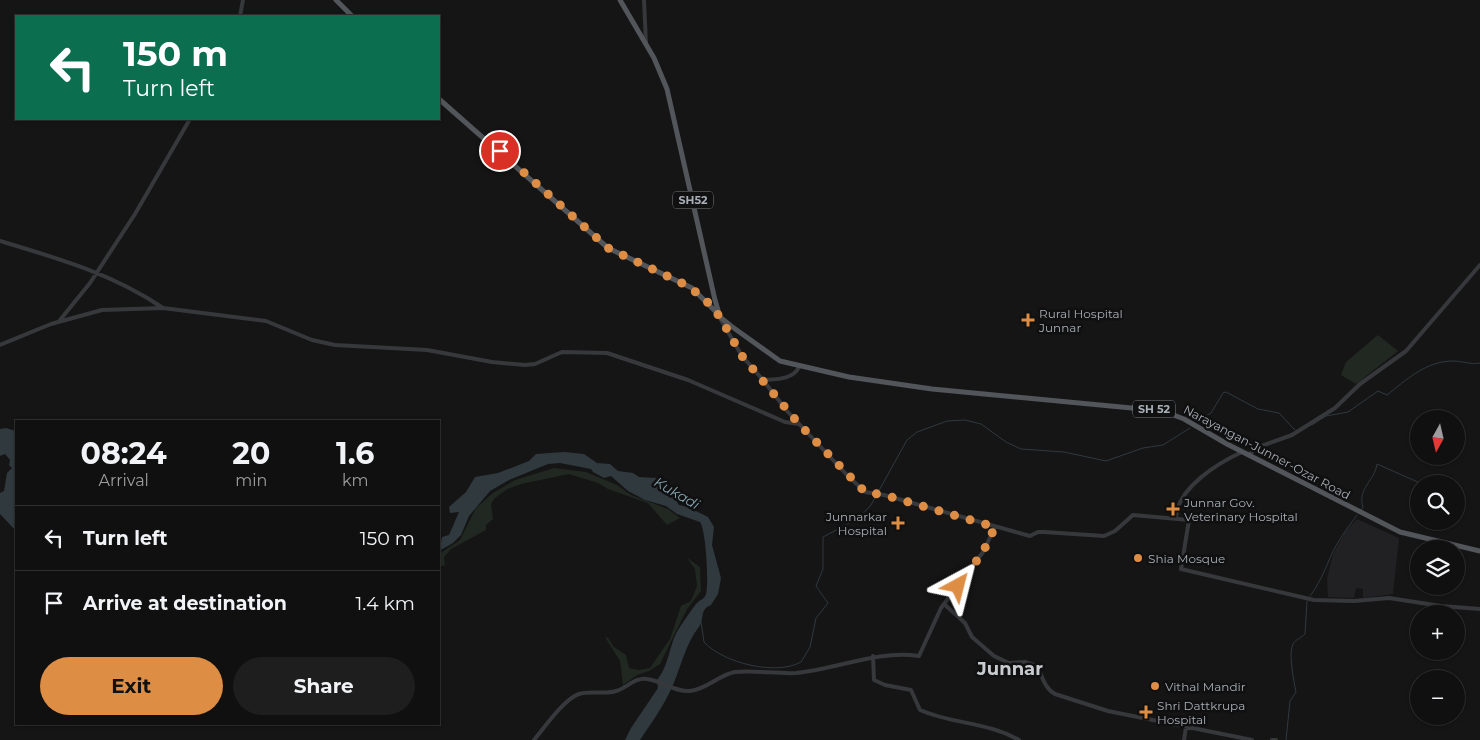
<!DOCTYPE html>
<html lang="en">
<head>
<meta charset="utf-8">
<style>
	:root { --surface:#101010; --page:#1e1e1e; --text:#f1f3f6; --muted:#9c9d9f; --line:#303030; --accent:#de8d45 }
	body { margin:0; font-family:Montserrat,sans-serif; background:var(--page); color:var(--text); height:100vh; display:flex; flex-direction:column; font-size:19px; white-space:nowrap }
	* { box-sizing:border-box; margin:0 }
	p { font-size:16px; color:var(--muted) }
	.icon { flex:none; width:28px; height:28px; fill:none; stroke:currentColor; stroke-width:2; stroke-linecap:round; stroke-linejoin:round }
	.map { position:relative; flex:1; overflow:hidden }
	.side { position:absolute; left:15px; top:420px; width:425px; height:305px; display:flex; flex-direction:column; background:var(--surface); border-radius:0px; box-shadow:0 1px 4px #0004,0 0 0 1px var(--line) }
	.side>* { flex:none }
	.guide { position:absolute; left:15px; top:15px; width:425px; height:105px; border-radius:0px; box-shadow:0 1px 4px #0004,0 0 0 1px var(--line); background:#0b6e4f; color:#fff; overflow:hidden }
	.needle { width:32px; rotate:188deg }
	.tools { position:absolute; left:1410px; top:410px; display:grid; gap:10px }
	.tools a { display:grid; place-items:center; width:55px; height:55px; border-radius:50%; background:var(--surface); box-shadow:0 1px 4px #0004,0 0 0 1px var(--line); font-size:25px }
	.pin { position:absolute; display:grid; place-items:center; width:42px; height:42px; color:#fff; margin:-21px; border:2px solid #fff; border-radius:50%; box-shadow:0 1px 5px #0007 }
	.me { position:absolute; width:55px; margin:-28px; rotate:38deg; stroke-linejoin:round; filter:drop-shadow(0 0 4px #0008) }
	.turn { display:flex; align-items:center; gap:18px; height:105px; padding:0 25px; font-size:22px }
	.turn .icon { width:65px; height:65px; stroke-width:2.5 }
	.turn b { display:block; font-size:35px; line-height:42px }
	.eta { display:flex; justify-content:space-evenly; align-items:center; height:85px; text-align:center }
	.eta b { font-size:30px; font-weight:700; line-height:35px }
	.button { display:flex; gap:10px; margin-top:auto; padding:10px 25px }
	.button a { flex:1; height:58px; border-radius:30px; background:var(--accent); color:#111; font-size:20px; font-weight:700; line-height:58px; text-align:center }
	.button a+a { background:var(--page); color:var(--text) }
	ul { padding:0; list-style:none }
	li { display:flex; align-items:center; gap:15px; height:65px; padding:0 25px; border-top:1px solid var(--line) }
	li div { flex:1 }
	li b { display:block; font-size:19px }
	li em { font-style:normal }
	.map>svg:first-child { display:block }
	.built { fill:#212123 }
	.green { fill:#212821 }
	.water { fill:#2f393e }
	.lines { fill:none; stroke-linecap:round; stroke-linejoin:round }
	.stream { stroke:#2f393e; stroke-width:1 }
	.minor { stroke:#36383b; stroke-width:4 }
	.major { stroke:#525559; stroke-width:5 }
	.route { stroke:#de8d45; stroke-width:9; stroke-dasharray:0 16.2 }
	.poi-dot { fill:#de8d45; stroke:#101011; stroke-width:2 }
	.labels { text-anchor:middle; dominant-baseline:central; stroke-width:5; stroke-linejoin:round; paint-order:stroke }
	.shield { fill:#101011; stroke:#7a7f84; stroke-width:1 }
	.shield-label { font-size:11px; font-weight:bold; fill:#a8aeb5 }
	.poi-label { font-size:12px; fill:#a8aeb5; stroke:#101011; text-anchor:start }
	.street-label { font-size:12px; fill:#a8aeb5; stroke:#101011 }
	.water-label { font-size:14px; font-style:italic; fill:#82a1ac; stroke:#101011 }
	.district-label { font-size:18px; font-weight:bold; fill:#c8ccd1; stroke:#101011 }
</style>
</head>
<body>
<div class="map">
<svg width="1480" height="740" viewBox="0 0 1480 740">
	<rect width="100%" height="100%" fill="#151516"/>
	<path class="built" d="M1357,519L1399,538L1393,594L1363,598V589L1356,588L1354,598L1328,597L1327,579L1333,554L1345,532Z"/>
	<path class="green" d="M1378,335L1398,351L1356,384L1341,375L1346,362Z
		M554,468L586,472L617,485L631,495L668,509L680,518L667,525L648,503L608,489L598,483L569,474L521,484L507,489L495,498L491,504L493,519L486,525V530L451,549L444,557L445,565L439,567V554L460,540L476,508L493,493L515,480Z
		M687,558L700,567L701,591L687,609L660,664L649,671L637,675L623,685L620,661L605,637L608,638L614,647L626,655L629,668L638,670L650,668L670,639L681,606L691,601L697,586L695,569Z"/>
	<path class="water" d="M6,428L16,431V531L0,514V493L4,491L7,473L12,468L9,465L10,460L5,454L0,456V429Z
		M564,452L584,454L597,463L610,464L618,471L633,473L639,477L656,478L667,487L679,505L688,507L708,517L714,527L712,545L721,578L718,594L711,605C699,610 705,618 699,627C687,642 682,662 675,680C667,701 653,721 640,740H625L631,728L658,688L657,680C669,666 669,645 678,630C683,622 690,612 696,604C700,599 704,600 706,594C709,584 706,530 700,522L677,514L666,506L645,500L628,491L611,476L604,478L593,472L591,469L560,463L548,464L509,480L490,491L469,516L461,535L453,543L439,551L442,537L449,535L459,512L450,513L449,507L466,492L475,477L498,473L529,461L536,454Z"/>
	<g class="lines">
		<path class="stream" d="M1197,421L1211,413L1223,393L1226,392L1258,409L1279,413L1295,430
			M1312,425L1326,416L1348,412L1378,391L1387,395C1406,380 1426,361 1453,361C1462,361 1471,365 1480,363
			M1361,510L1363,507C1357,489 1375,480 1377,464L1420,483
			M1310,596C1319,584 1324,572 1330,558C1337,541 1347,529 1357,515
			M701,622L704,642C723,663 776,676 801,662L810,647L816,618L828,603L816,586L823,569V537L859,518L871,505L907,440L917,432L947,421L965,420L981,424L1006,442L1021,449L1064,452L1106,461L1143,448L1163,445L1190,428
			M1286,740L1290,701L1296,692C1294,682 1288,653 1293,644C1295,640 1302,637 1305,634L1307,601"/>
		<path class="minor" d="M644,0L646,44
			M240,16L243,0
			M0,241C57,258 113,274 163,308
			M60,320L90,283L135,214L190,119
			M721,320L742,356L763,380C775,379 793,380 799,367
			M0,345L51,324L102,310L163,308L266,321L312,340L335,345L427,350L492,362L525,365L535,364L562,352L607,353L688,380L785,422L799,424
			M763,380L787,411L847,475L865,492L884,495L1030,536L1038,532H1044L1104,536L1115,531L1133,515L1189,520L1181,569L1314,600L1354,601L1389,598L1441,606L1480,609
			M1249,455L1256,448L1292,435L1335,408L1360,384L1406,351L1480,265
			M1176,518C1177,488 1218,463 1242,452
			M944,604L965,623L972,637L994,656L1009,663L1025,662L1037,666C1042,675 1044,688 1055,694L1108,711L1252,740
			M873,656L874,680L885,685L911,690L920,710C952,724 988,722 1019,740
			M534,740C544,728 564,699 579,694C590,690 605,695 616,691C627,688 635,677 647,679C663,681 674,692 690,691C708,689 718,675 735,672C753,670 777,674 796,673C839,669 875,650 919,656L941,608L983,552L995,527
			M1184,740L1186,727
			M1272,740H1276"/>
		<path class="major" d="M336,0L352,16
			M620,0L654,58L667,89L715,300L720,317L731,326L780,361L849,377L932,389L1163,411L1184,419L1227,444L1400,532L1480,551
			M439,99L608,248L692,288L717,313"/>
	</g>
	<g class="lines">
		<path class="route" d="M500,151L608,248L686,285L704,298L720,317L742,356L799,424L865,492L884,495L995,527L983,552L958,586"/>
	</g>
	<g class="poi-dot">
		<path d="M1025.5 312.5h5v5h5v5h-5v5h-5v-5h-5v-5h5z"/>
		<path d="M1170.5 501.5h5v5h5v5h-5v5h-5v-5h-5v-5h5z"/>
		<path d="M895.5 515.5h5v5h5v5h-5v5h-5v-5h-5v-5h5z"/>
		<circle cx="1138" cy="558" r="5"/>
		<circle cx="1155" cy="686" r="5"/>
		<path d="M1143.5 704.5h5v5h5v5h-5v5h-5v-5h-5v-5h5z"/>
	</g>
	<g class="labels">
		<g class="shield">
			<rect x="673" y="191.5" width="40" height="17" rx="4"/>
			<rect x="1133" y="400.5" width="42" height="17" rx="4"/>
		</g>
		<g class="shield-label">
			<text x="693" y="200">SH52</text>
			<text x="1154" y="409">SH 52</text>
		</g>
		<g class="poi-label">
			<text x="1039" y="313">Rural Hospital<tspan x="1039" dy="14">Junnar</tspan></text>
			<text x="1184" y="502">Junnar Gov.<tspan x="1184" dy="14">Veterinary Hospital</tspan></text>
			<text x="887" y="516" text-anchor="end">Junnarkar<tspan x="887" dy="14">Hospital</tspan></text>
			<text x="1148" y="558">Shia Mosque</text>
			<text x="1165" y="686">Vithal Mandir</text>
			<text x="1157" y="705">Shri Dattkrupa<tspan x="1157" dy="14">Hospital</tspan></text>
		</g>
		<g class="street-label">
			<text transform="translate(1267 452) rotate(28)">Narayangan-Junner-Ozar Road</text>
		</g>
		<g class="water-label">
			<text transform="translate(677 493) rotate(30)">Kukadi</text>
		</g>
		<g class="district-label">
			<text x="1010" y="669">Junnar</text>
		</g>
	</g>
</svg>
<div class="tools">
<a><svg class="needle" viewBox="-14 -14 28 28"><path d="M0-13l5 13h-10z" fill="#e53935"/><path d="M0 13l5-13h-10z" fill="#9c9d9f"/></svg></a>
<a><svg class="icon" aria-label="search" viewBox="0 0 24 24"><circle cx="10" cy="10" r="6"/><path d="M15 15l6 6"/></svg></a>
<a><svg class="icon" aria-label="layers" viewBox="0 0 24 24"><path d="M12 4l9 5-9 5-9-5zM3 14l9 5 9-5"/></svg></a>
<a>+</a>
<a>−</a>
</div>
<div class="pin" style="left:500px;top:151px;background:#d93025"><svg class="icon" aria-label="arrive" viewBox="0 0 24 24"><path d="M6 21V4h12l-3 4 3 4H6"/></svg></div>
<svg class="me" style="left:958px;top:586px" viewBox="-20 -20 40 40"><path d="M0-17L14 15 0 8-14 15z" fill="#de8d45" stroke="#fff" stroke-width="4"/></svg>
<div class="guide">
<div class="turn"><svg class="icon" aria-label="left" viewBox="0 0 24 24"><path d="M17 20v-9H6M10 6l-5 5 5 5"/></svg><div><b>150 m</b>Turn left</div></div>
</div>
<section class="side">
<div class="eta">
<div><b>08:24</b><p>Arrival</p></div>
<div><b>20</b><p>min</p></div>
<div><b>1.6</b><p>km</p></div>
</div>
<ul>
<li><svg class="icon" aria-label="left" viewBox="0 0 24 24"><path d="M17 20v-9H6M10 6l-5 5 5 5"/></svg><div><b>Turn left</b></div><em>150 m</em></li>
<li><svg class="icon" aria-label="arrive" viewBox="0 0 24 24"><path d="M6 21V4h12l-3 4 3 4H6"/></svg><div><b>Arrive at destination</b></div><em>1.4 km</em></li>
</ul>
<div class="button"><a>Exit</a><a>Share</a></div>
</section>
</div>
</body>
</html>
